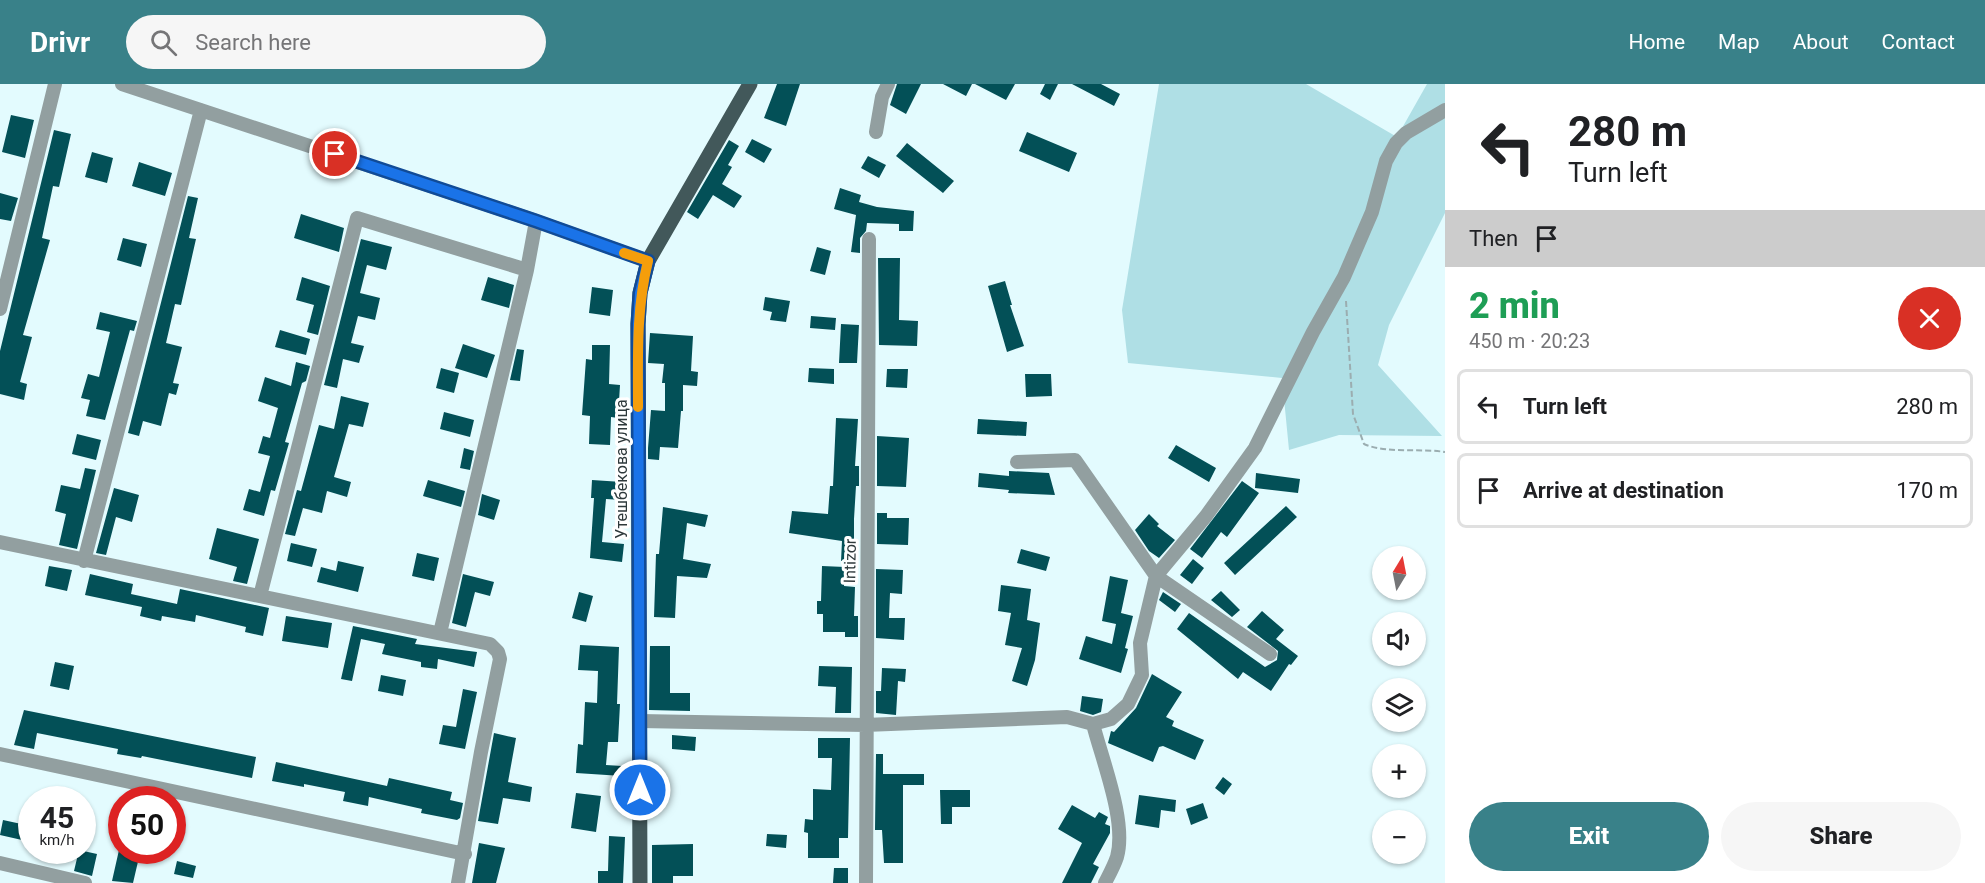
<!DOCTYPE html>
<html lang="en">
<head>
<meta charset="utf-8">
<style>
	:root { --surface:#fff; --page:#f6f6f6; --text:#202124; --muted:#757577; --line:#e0e0e0; --accent:#398189 }
	body { margin:0; font-family:Roboto,sans-serif; background:var(--page); color:var(--text); height:100vh; display:flex; flex-direction:column; font-size:22px; white-space:nowrap }
	* { box-sizing:border-box; margin:0 }
	p { font-size:20px; color:var(--muted) }
	.icon { flex:none; width:33px; height:33px; fill:none; stroke:currentColor; stroke-width:2; stroke-linecap:round; stroke-linejoin:round }
	.map { position:relative; flex:1; overflow:hidden }
	.details { display:flex; flex-direction:column; background:var(--surface); width:540px }
	.details>* { flex:none }
	.banner { background:#fff; color:var(--text); overflow:hidden }
	.needle { width:39px; rotate:10deg }
	.fabs { position:absolute; left:1372px; top:462px; display:grid; gap:12px }
	.fabs a { display:grid; place-items:center; width:54px; height:54px; border-radius:50%; background:var(--surface); box-shadow:0 2px 4px #0004; font-size:30px }
	.speed { position:absolute; left:18px; top:702px; display:flex; gap:12px; font-size:30px; font-weight:700; text-align:center }
	.speed>* { display:grid; place-content:center; width:78px; height:78px; border-radius:50%; background:var(--surface); box-shadow:0 2px 4px #0004; line-height:1 }
	.speed small { font-size:15px; font-weight:400 }
	.speed .limit { border:9px solid #d22; background:#fff; color:#111 }
	.pin { position:absolute; display:grid; place-items:center; width:51px; height:51px; color:#fff; margin:-26px; border:3px solid #fff; border-radius:50%; box-shadow:0 2px 6px #0007 }
	.me { position:absolute; width:66px; margin:-33px; rotate:0deg; stroke-linejoin:round; filter:drop-shadow(0 0 4px #0008) }
	.turn { display:flex; align-items:center; gap:21px; height:126px; padding:0 24px; font-size:27px }
	.turn .icon { width:78px; height:78px; stroke-width:2.5 }
	.turn b { display:block; font-size:42px; line-height:51px }
	.then { display:flex; align-items:center; height:57px; padding:0 24px; background:#0003; gap:12px; font-size:22px }
	.round { display:grid; place-items:center; flex:none; width:63px; height:63px; border-radius:32px; background:var(--page) }
	.headline { display:flex; align-items:center; justify-content:space-between; height:102px; padding:0 24px }
	h1 { font-size:36px; font-weight:800; line-height:45px; color:#1e9e55 }
	.button { display:flex; gap:12px; margin-top:auto; padding:12px 24px }
	.button a { flex:1; height:69px; border-radius:36px; background:var(--accent); color:#fff; font-size:24px; font-weight:800; line-height:69px; text-align:center }
	.button a+a { background:var(--page); color:var(--text) }
	ul { padding:0; list-style:none }
	li { display:flex; align-items:center; gap:18px; height:75px; margin:0 12px 9px; padding:0 12px; border:3px solid var(--line); border-radius:9px }
	li div { flex:1 }
	li b { display:block; font-size:22px }
	li em { font-style:normal }
	header { display:flex; align-items:center; gap:36px; box-sizing:border-box; height:84px; padding:0 30px; background:var(--accent); color:#fff }
	header strong { font-size:28px }
	nav { display:flex; gap:33px; margin-inline-start:auto; font-size:21px }
	.search { width:420px; height:54px; background:var(--page); display:flex; align-items:center; gap:15px; box-sizing:border-box; padding:0 21px; border-radius:33px; color:var(--muted); font-size:22px }
	main { display:flex; flex:1; min-height:0 }
	.map>svg:first-child { display:block }
	.green { fill:#afdfe5 }
	.building { fill:#035057 }
	.lines { fill:none; stroke-linecap:round; stroke-linejoin:round }
	.path { stroke:#9badb0; stroke-width:2; stroke-dasharray:6 3; stroke-linecap:butt }
	.minor { stroke:#929fa0; stroke-width:14 }
	.major { stroke:#42585a; stroke-width:15 }
	.route-casing { stroke:#114b97; stroke-width:15 }
	.route { stroke:#1a73e8; stroke-width:10 }
	.slow { stroke:#f59e0b; stroke-width:10 }
	.labels { text-anchor:middle; dominant-baseline:central; stroke-width:6; stroke-linejoin:round; paint-order:stroke }
	.street-label { font-size:16px; fill:#2e393b; stroke:#fff }
</style>
</head>
<body>
<header>
<strong>Drivr</strong>
<div class="search"><svg class="icon" aria-label="search" viewBox="0 0 24 24"><circle cx="10" cy="10" r="6"/><path d="M15 15l6 6"/></svg>Search here</div>
<nav><a>Home</a><a>Map</a><a>About</a><a>Contact</a></nav>
</header>
<main>
<div class="map">
<svg width="1445" height="799" viewBox="0 0 1445 799">
	<rect width="100%" height="100%" fill="#e3fbfe"/>
	<path class="green" d="M1159,0H1306L1397,53L1427,0H1445V129L1389,241L1378,281L1442,352L1339,351L1289,366L1282,294L1128,279L1122,226Z"/>
	<path class="building" d="M777,0H800L786,42L764,34Z
		M897,0H921L906,30L890,21Z
		M943,0H972L966,12Z
		M975,0H1015L1006,16Z
		M1045,0H1058L1050,16L1040,10Z
		M1072,0H1101L1120,10L1114,22Z
		M11,31L34,36L25,74L2,68Z
		M54,46L71,50L59,103L53,102L42,154L50,156L23,251L32,253L20,298L27,300L24,316L0,310V267Z
		M1027,48L1077,69L1069,88L1019,67Z
		M752,55L772,65L764,79L745,68Z
		M729,56L739,62L728,81L732,83L722,100L742,112L734,124L713,111L698,135L687,128Z
		M907,59L954,97L943,109L896,72Z
		M92,68L113,74L107,99L85,93Z
		M868,72L886,81L879,94L861,84Z
		M139,78L172,89L165,112L132,102Z
		M840,104L861,111L859,118L877,123L914,127L913,147H899V140L867,139L866,147L860,154V169L851,168L856,131L834,125Z
		M0,109L18,114L11,137L0,135Z
		M188,112L198,114L189,154L196,155L181,221L175,220L166,259L182,263L173,299L179,300L176,311L169,309L161,342L143,337L139,352L128,349Z
		M301,130L344,144L339,168L294,154Z
		M123,154L147,160L141,183L117,176Z
		M361,155L392,163L386,186L367,181L360,209L380,214L375,236L358,232L351,259L364,262L359,279L343,275L337,304L324,301Z
		M817,163L831,167L825,191L810,187Z
		M878,174H900L899,236L918,237L917,262L879,261Z
		M302,193L330,202L318,251L307,248L314,221L296,216Z
		M488,193L514,201L509,224L481,216Z
		M1005,197L1012,221H1010L1024,262L1007,268L988,202Z
		M592,203L613,206L610,232L589,229Z
		M765,213L790,217L786,238L770,236L772,228L763,226Z
		M100,228L137,237L134,247L130,246L105,336L86,332L90,316L81,314L88,290L99,293L110,248L96,245Z
		M811,232L836,234L835,246L810,244Z
		M841,240L859,241L857,279H839Z
		M280,246L310,255L306,271L275,263Z
		M650,249L693,252L691,287L698,288L697,302L683,301V327H681L678,364L660,363L659,376L648,375V364L651,326L665,327V299H662L664,280L648,279Z
		M463,260L495,271L487,294L455,284Z
		M592,261H610L609,300L620,301L618,334L611,333L610,361L589,360L590,332L582,331L586,275L592,276Z
		M517,265L524,266L520,297L510,296Z
		M296,278L310,282L306,297L302,299L285,358L289,359L275,407L271,406L264,432L243,426L249,405L260,408L270,372L258,369L263,352L270,354L278,324L258,317L265,293L291,302Z
		M441,284L459,289L454,309L436,304Z
		M809,284L834,285V300L808,298Z
		M887,285H908L907,304L886,303Z
		M1025,290H1051L1052,312L1026,313Z
		M341,312L369,319L363,343L349,340L334,393L351,398L347,413L327,407L322,429L303,424L295,452L285,450L297,406L301,407L319,341L334,345Z
		M444,328L474,336L470,353L440,345Z
		M836,334L858,335L855,382H859V402H856L854,435V477H841L842,457L789,449L792,427L828,430L830,402H833Z
		M978,335L1027,338L1026,352L977,350Z
		M77,350L101,356L96,376L72,370Z
		M877,352L909,354L906,403L877,402Z
		M1176,361L1216,384L1209,398L1168,374Z
		M464,364L474,367L470,386L460,384Z
		M85,384L96,386L77,465L59,461L66,430L55,427L61,401L80,405Z
		M1009,387L1049,389L1055,411L1008,409L1009,406L978,403L979,389L1009,392Z
		M1256,389L1300,395L1298,409L1255,404Z
		M428,396L465,407L461,423L423,412Z
		M592,396L622,398V416L606,415L602,458L624,460L622,478L590,474L594,414H591Z
		M1242,397L1259,409L1227,453L1221,448L1202,474L1190,465Z
		M114,404L139,411L132,438L116,433L106,471L96,469Z
		M482,410L500,416L494,436L478,431Z
		M1286,422L1297,433L1235,491L1224,479Z
		M663,423L708,431L705,443L687,439L683,475L711,480L707,494L677,492L675,534L654,533L656,470H659Z
		M877,429H887V434H909L908,461L877,460Z
		M1149,430L1159,440L1157,442L1175,456L1159,474L1149,467L1135,446Z
		M217,444L259,455L247,500L233,497L237,483L209,475Z
		M291,459L317,465L312,483L287,477Z
		M1021,465L1050,473L1046,487L1017,479Z
		M417,469L439,474L434,497L412,492Z
		M1193,475L1204,484L1192,500L1180,491Z
		M338,477L364,483L358,508L317,498L321,483L336,487Z
		M49,482L72,486L67,507L45,502Z
		M822,482L845,483L844,502L855,503L854,532H858V553H845V548H823V530H817V517H821Z
		M876,485L903,486L902,510L890,509L889,534H905L904,556L876,554Z
		M90,490L133,500L131,510L177,520L180,505L269,524L263,552L245,548L246,543L196,531L195,538L162,532L161,537L140,532L142,523L85,511Z
		M463,490L494,498L490,512L475,508L466,543L452,539Z
		M1110,492L1128,496L1121,529L1133,532L1125,564L1128,565L1121,589L1079,575L1086,552L1112,560L1116,540L1102,537Z
		M1001,501L1031,505L1027,536L1040,539L1035,576L1027,602L1012,597L1022,564L1005,561L1011,529L998,527Z
		M1221,507L1240,526L1232,533L1211,516Z
		M579,508L593,512L586,538L572,534Z
		M1163,508L1181,520L1175,528L1159,516Z
		M1262,527L1284,546L1276,555L1298,572L1291,581L1289,580L1271,607L1243,588L1238,595L1177,545L1189,529L1265,583L1277,576L1278,567L1247,543Z
		M286,532L332,539L328,564L282,557Z
		M353,542L417,555L415,560L477,568L474,583L438,575L437,585L421,583V578L382,570L385,560L361,555L352,597L341,595Z
		M580,561L619,563L617,620H620L618,658H608L606,681L622,682V692L576,689L578,660L583,661L585,618L597,619L598,587L578,586Z
		M650,562H670V609H690V627L649,626Z
		M55,578L74,582L69,606L50,602Z
		M819,582L852,583L851,629H835L836,603L818,602Z
		M882,584L906,585L905,598L898,597L896,631L876,629V607H881Z
		M1152,590L1182,608L1166,633L1174,637L1172,642L1204,656L1195,676L1163,662L1159,663L1153,678L1108,659L1111,647L1114,648L1136,624Z
		M381,591L406,596L403,612L378,607Z
		M463,605L477,608L465,665L439,660L443,641L456,643Z
		M1082,612L1103,615L1101,628L1093,631L1080,627Z
		M24,626L256,673L252,694L142,672L141,674L117,670L118,665L37,649L34,665L14,661Z
		M494,649L516,654L508,698L532,703L530,718L503,714L498,740L478,737Z
		M672,651L696,653L695,667L672,665Z
		M818,654H850L848,754H839V774H808V749L804,748L805,735L813,736V705L831,706L832,674H818Z
		M876,670H883V690H924V701H903V779H884L882,746H875Z
		M276,678L387,702L389,694L452,708L450,716L463,719L460,734L457,736L421,729L422,725L369,713L368,722L343,717L345,708L304,700V703L272,697Z
		M1223,693L1232,700L1224,711L1215,704Z
		M940,706H970V723H952V740H941Z
		M576,709L601,712L596,748L571,744Z
		M1139,711L1176,716L1175,728L1161,726L1159,744L1135,740Z
		M1203,719L1208,734L1191,741L1186,725Z
		M1072,721L1095,734L1099,728L1108,733L1105,740L1110,742V749L1093,780L1099,783L1091,799H1062L1082,759L1058,745Z
		M3,736L26,741L22,756L0,751Z
		M767,750L787,751L786,764L766,762Z
		M609,752L625,753L623,799H598V787H608Z
		M479,759L505,764L496,799H472Z
		M693,760V792H673V799H652V761Z
		M79,766L97,770L92,792L74,787Z
		M119,766L140,769L133,799L112,797Z
		M177,777L196,782L193,794L174,790Z
		M834,784H848V799H833Z"/>
	<g class="lines">
		<path class="path" d="M1346,217L1353,330L1364,360C1387,370 1419,364 1445,368"/>
		<path class="minor" d="M122,0L536,137L648,177
			M876,48L882,13L888,0
			M0,225L55,0
			M1017,378L1075,376L1156,492L1270,570
			M0,458L490,560L498,568L500,575L481,668L458,799
			M84,477L201,26
			M260,512L357,134L527,186
			M440,549L527,186L536,137
			M640,637L865,641L1067,633L1093,640L1111,635L1128,620L1142,591L1140,559L1156,492L1206,432L1255,364L1313,248L1344,193L1372,128L1386,77L1396,59L1406,49L1445,26
			M1093,640C1102,676 1127,737 1117,773C1114,782 1109,791 1105,799
			M0,670L465,770
			M0,779L85,799
			M866,799L869,155"/>
		<path class="major" d="M640,799L638,240L640,209L648,177L750,0"/>
	</g>
	<g class="lines">
		<defs>
			<path id="route" d="M335,70L536,137L648,177L640,209L638,240L640,706"/>
		</defs>
		<use href="#route" class="route-casing"/>
		<use href="#route" class="route"/>
		<path class="slow" d="M624,169L648,177C636,226 638,273 638,323"/>
	</g>
	<g class="labels">
		<g class="street-label">
			<text transform="translate(621 385) rotate(-90)">Утешбекова улица</text>
			<text transform="translate(850 477) rotate(-89)">Intizor</text>
		</g>
	</g>
</svg>
<div class="fabs">
<a><svg class="needle" viewBox="-14 -14 28 28"><path d="M0-13l5 13h-10z" fill="#e53935"/><path d="M0 13l5-13h-10z" fill="#757577"/></svg></a>
<a><svg class="icon" aria-label="sound" viewBox="0 0 24 24"><path d="M4 9h4l5-4v14l-5-4H4zM17 9q2 3 0 6"/></svg></a>
<a><svg class="icon" aria-label="layers" viewBox="0 0 24 24"><path d="M12 4l9 5-9 5-9-5zM3 14l9 5 9-5"/></svg></a>
<a>+</a>
<a>−</a>
</div>
<div class="speed"><div>45<small>km/h</small></div><div class="limit">50</div></div>
<div class="pin" style="left:335px;top:70px;background:#d93025"><svg class="icon" aria-label="arrive" viewBox="0 0 24 24"><path d="M6 21V4h12l-3 4 3 4H6"/></svg></div>
<svg class="me" style="left:640px;top:706px" viewBox="-20 -20 40 40"><circle r="17" fill="#1a73e8" stroke="#fff" stroke-width="3"/><path d="M0-11L8 9 0 5-8 9z" fill="#fff"/></svg>
</div>
<section class="details">
<div class="banner">
<div class="turn"><svg class="icon" aria-label="left" viewBox="0 0 24 24"><path d="M17 20v-9H6M10 6l-5 5 5 5"/></svg><div><b>280 m</b>Turn left</div></div>
<div class="then">Then<svg class="icon" aria-label="arrive" viewBox="0 0 24 24"><path d="M6 21V4h12l-3 4 3 4H6"/></svg></div>
</div>
<div class="headline"><div><h1>2 min</h1><p>450 m · 20:23</p></div><a class="round" style="background:#d93025;color:#fff"><svg class="icon" aria-label="close" viewBox="0 0 24 24"><path d="M6 6l12 12M18 6L6 18"/></svg></a></div>
<ul>
<li><svg class="icon" aria-label="left" viewBox="0 0 24 24"><path d="M17 20v-9H6M10 6l-5 5 5 5"/></svg><div><b>Turn left</b></div><em>280 m</em></li>
<li><svg class="icon" aria-label="arrive" viewBox="0 0 24 24"><path d="M6 21V4h12l-3 4 3 4H6"/></svg><div><b>Arrive at destination</b></div><em>170 m</em></li>
</ul>
<div class="button"><a>Exit</a><a>Share</a></div>
</section>
</main>
</body>
</html>
